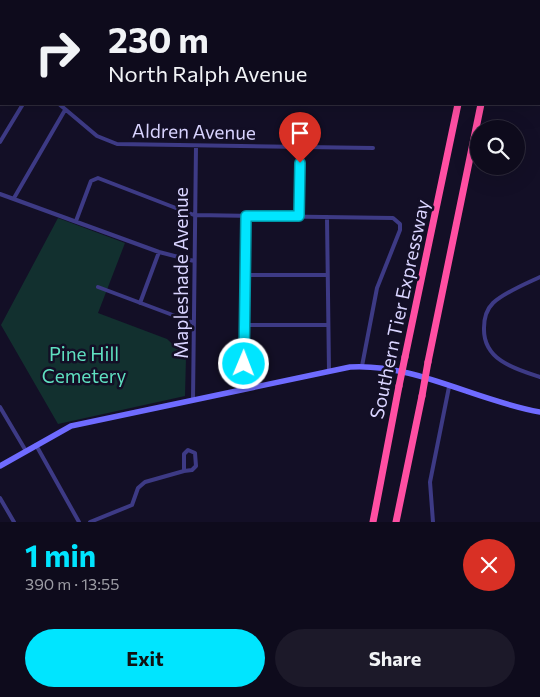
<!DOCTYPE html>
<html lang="en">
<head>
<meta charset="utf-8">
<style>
	:root { --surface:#0e0b1c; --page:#1c1929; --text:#f1f3f6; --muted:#9b9ba3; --line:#2e2b3b; --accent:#00e5ff }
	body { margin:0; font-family:Commissioner,sans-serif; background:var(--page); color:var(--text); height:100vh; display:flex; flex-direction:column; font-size:19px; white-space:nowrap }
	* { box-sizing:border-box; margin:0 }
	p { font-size:16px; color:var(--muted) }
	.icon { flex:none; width:28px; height:28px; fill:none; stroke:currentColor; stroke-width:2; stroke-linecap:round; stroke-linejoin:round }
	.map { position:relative; height:522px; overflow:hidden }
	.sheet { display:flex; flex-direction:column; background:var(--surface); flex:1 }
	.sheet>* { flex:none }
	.top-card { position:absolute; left:0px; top:0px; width:540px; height:105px; box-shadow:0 5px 20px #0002,0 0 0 1px var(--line); background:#0e0b1c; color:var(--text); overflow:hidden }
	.fabs { position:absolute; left:470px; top:120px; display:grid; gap:10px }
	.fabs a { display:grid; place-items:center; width:55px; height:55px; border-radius:50%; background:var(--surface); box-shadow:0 5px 20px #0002,0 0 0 1px var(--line); font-size:25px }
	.pin { position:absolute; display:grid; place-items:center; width:42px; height:42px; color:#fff; margin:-51px -21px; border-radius:50% 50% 50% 0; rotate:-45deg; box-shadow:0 0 5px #0007 }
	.pin .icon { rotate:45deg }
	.me { position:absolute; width:55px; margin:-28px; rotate:1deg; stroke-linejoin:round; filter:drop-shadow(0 0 4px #0008) }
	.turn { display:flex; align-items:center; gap:18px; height:105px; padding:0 25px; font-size:22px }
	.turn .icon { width:65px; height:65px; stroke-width:2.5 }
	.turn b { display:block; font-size:35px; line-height:42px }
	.round { display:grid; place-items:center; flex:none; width:52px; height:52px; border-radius:26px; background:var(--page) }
	.summary { display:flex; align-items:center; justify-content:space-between; height:85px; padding:0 25px }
	h1 { font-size:30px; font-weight:700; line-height:38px; color:var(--accent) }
	.cta { display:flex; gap:10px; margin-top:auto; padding:10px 25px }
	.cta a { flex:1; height:58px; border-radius:30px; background:var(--accent); color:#111; font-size:20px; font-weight:700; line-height:58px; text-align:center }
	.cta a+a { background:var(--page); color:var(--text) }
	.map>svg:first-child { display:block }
	.green { fill:#12302f }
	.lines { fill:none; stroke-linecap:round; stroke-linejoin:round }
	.river { stroke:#0a1f44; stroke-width:8 }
	.street { stroke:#3d3a85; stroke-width:4 }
	.secondary { stroke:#6f6bff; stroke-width:5.5 }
	.highway { stroke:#ff4fa3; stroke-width:7 }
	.highway-bridge { stroke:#ff4fa3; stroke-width:7 }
	.route-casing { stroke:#0095a6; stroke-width:12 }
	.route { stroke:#00e5ff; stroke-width:9 }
	.labels { text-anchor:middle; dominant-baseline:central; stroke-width:5; stroke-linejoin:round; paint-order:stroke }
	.street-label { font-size:19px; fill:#d9d4ff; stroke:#130f26 }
	.park-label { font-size:19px; fill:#5fe0c0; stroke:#130f26 }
</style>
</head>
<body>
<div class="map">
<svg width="540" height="522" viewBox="0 0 540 522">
	<rect width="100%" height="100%" fill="#130f26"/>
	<path class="green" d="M58,218L125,243L98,313L167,339L186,357L185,396L58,424L1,325Z"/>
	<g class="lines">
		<path class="river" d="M73,1L74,0
			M0,95L1,94"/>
		<path class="street" d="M0,88L1,87
			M59,104L97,136L117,144L373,148
			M0,142L23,104
			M0,194L159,252L194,261
			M14,198L65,110
			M299,216L301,196L300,146
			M327,217L329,371
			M76,221L91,181L98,178L194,215L393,218L400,224V230L377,288L362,366
			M246,275H327
			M540,277C525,284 505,292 493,303C486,310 484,319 484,328C483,360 515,369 540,377
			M98,287L194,323
			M140,303L159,252
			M245,325H327
			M244,388L246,216
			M193,400L196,146
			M0,407L26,451
			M36,445L79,522
			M188,450L195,453L196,466L192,470L184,471V454Z
			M0,498L14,522
			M90,522L132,505L138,488L145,482L184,471
			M433,522L430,482L449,387"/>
		<path class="secondary" d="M0,466L71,426L350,367C414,363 476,401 540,412"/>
		<path class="highway" d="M478,1V0
			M501,1V0
			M405,357L458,104
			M428,362L481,104
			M373,522L399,386
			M396,522L422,396"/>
		<path class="highway-bridge" d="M399,386L405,357
			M422,396L428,362"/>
	</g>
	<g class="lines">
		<defs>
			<path id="route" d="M244,364L246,216H299L300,163"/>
		</defs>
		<use href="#route" class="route-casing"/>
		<use href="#route" class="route"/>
	</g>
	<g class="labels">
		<g class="street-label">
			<text transform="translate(194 131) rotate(1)">Aldren Avenue</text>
			<text transform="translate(180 273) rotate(-90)">Mapleshade Avenue</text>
			<text transform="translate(399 309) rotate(-78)">Southern Tier Expressway</text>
		</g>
		<g class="park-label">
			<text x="84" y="353">Pine Hill<tspan x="84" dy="22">Cemetery</tspan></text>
		</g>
	</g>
</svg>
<div class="fabs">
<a><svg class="icon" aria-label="search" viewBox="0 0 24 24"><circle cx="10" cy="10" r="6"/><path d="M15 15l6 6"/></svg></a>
</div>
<div class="pin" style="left:300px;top:163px;background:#d93025"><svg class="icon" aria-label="arrive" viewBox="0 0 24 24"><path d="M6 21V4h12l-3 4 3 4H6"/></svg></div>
<svg class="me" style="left:244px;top:364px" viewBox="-20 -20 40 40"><circle r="17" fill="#00e5ff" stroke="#fff" stroke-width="3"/><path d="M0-11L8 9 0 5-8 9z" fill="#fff"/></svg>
<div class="top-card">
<div class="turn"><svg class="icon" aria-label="right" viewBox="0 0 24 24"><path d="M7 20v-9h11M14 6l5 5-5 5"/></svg><div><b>230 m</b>North Ralph Avenue</div></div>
</div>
</div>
<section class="sheet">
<div class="summary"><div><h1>1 min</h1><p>390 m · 13:55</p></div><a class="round" style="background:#d93025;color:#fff"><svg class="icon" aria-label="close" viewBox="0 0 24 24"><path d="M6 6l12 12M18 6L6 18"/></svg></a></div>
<div class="cta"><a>Exit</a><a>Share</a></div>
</section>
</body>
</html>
